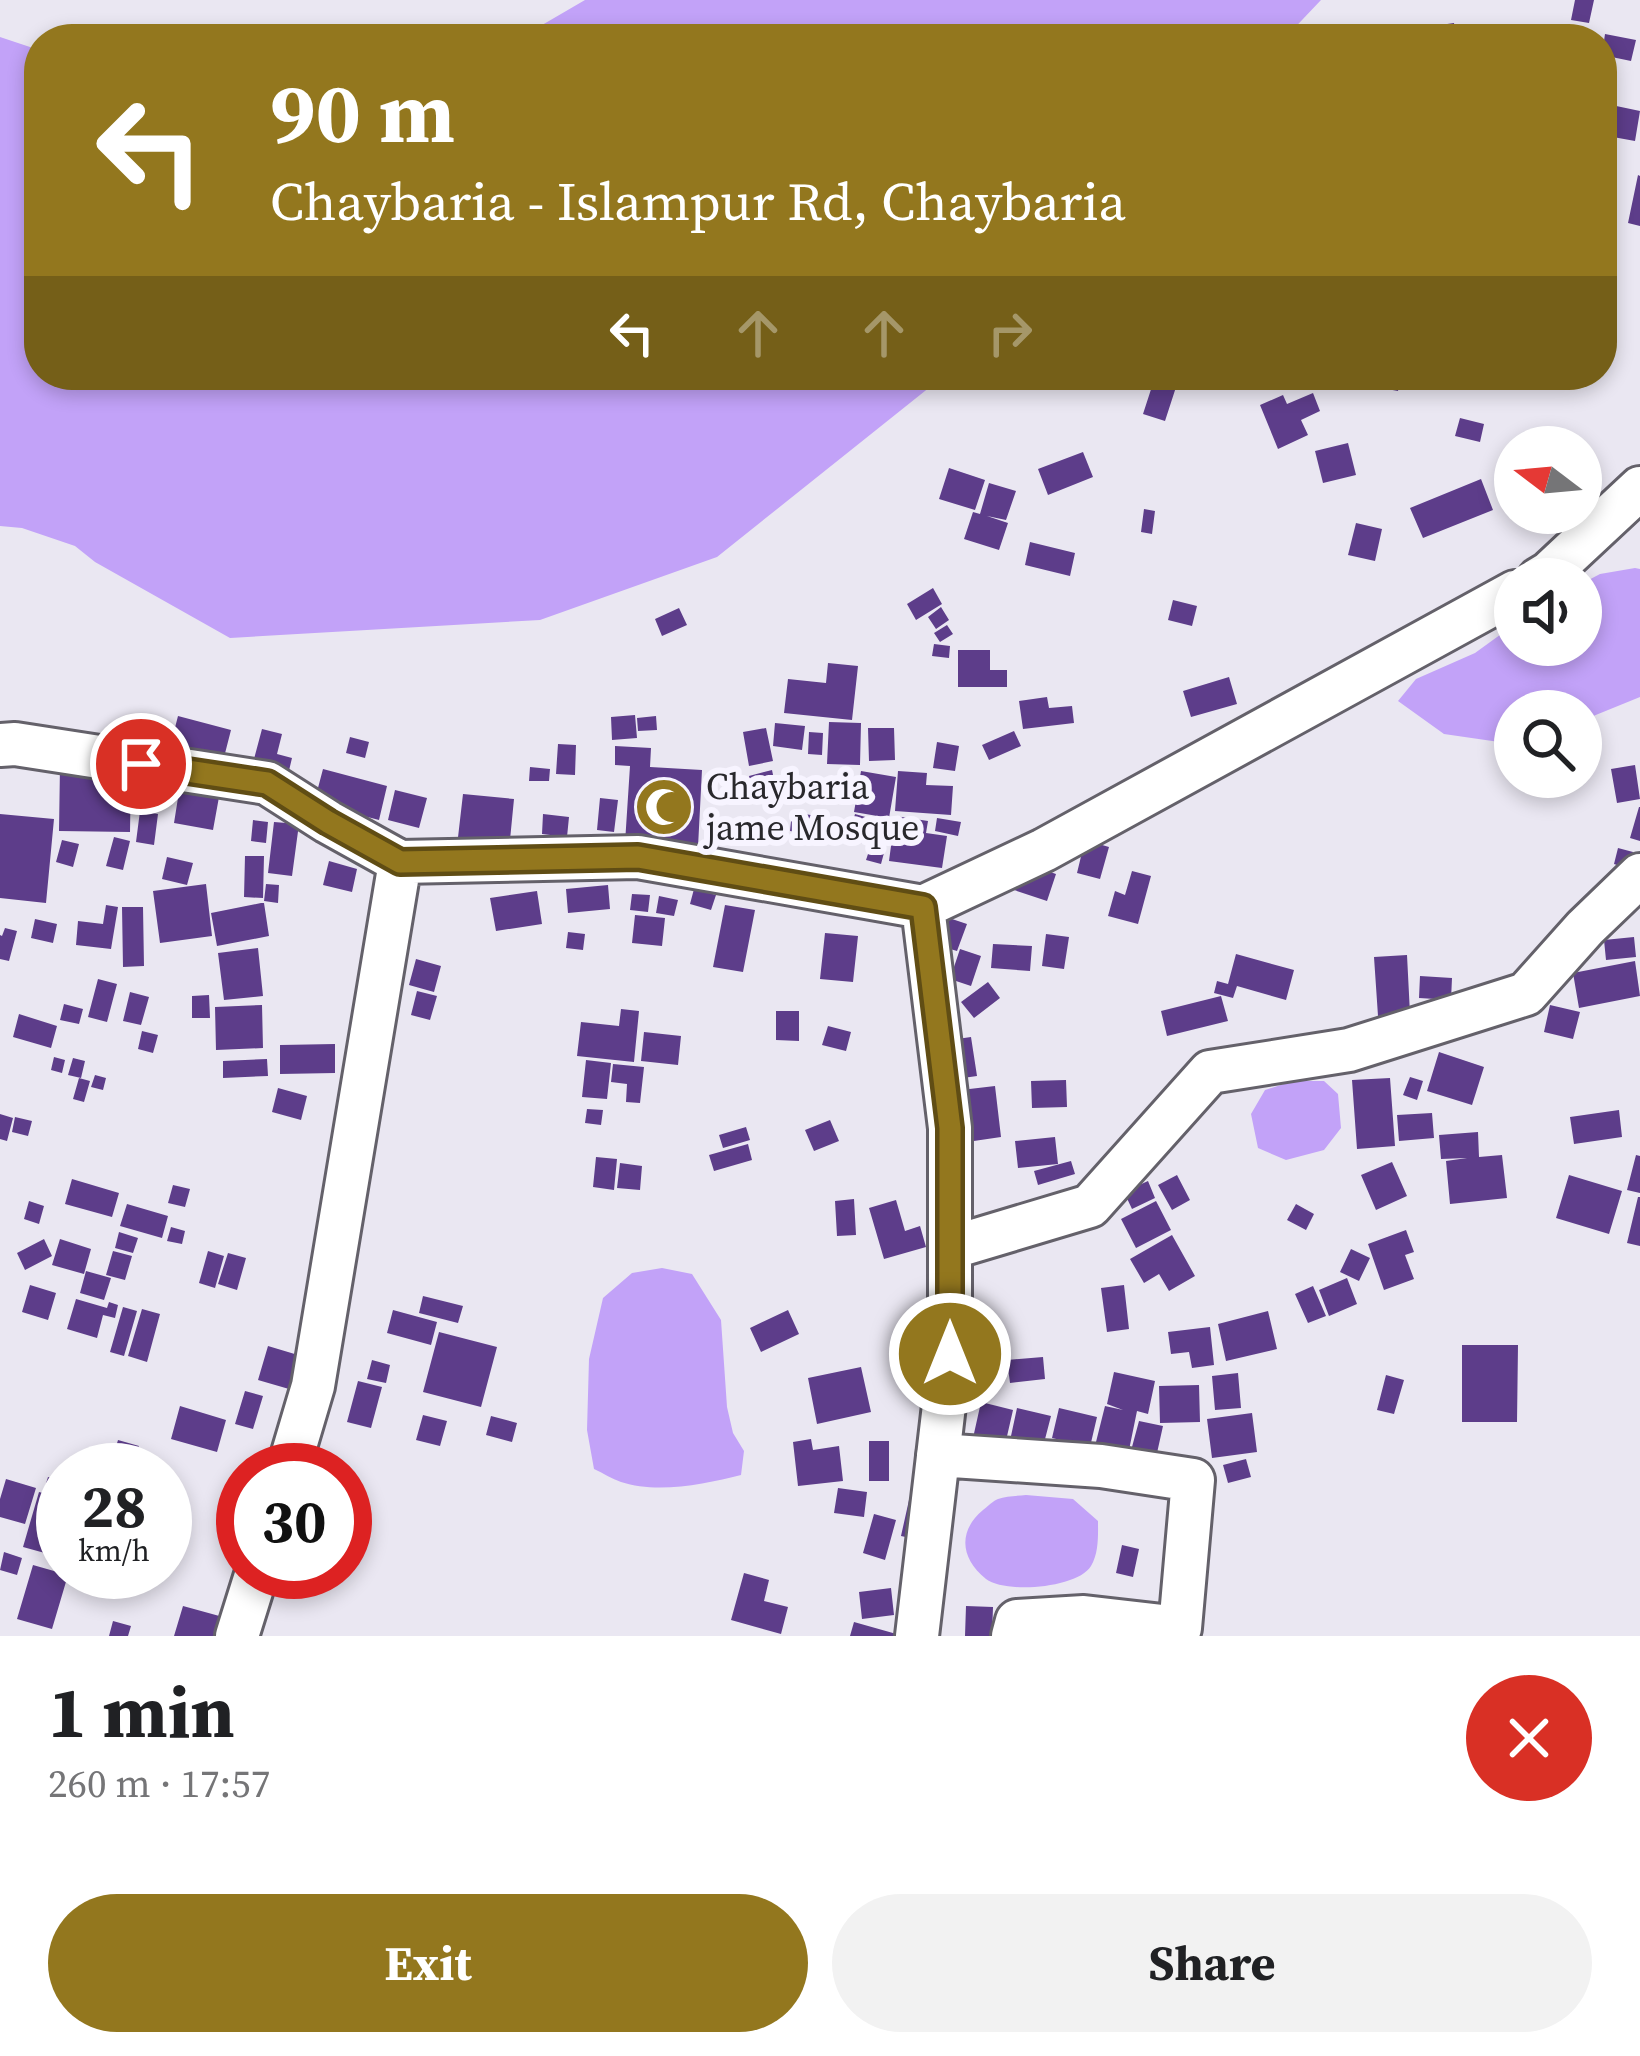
<!DOCTYPE html>
<html lang="en">
<head>
<meta charset="utf-8">
<style>
	:root { --surface:#fff; --page:#f2f2f2; --text:#202124; --muted:#757577; --accent:#93771e }
	body { margin:0; font-family:"Source Serif 4",serif; background:var(--page); color:var(--text); height:100vh; display:flex; flex-direction:column; font-size:45px; white-space:nowrap }
	* { box-sizing:border-box; margin:0 }
	p { font-size:39px; color:var(--muted) }
	.icon { flex:none; width:66px; height:66px; fill:none; stroke:currentColor; stroke-width:2; stroke-linecap:round; stroke-linejoin:round }
	.map { position:relative; height:1636px; overflow:hidden }
	.panel { display:flex; flex-direction:column; background:var(--surface); flex:1 }
	.panel>* { flex:none }
	.banner { position:absolute; left:24px; top:24px; width:1593px; height:366px; border-radius:48px; box-shadow:0 6px 18px #0003; background:#93771e; color:#fff; overflow:hidden }
	.needle { width:78px; rotate:286deg }
	.controls { position:absolute; left:1494px; top:426px; display:grid; gap:24px }
	.controls a { display:grid; place-items:center; width:108px; height:108px; border-radius:50%; background:var(--surface); box-shadow:0 6px 18px #0003; font-size:60px }
	.speed { position:absolute; left:36px; top:1443px; display:flex; gap:24px; font-size:60px; font-weight:700; text-align:center }
	.speed>* { display:grid; place-content:center; width:156px; height:156px; border-radius:50%; background:var(--surface); box-shadow:0 6px 18px #0003; line-height:1 }
	.speed small { font-size:30px; font-weight:400 }
	.speed .limit { border:18px solid #d22; background:#fff; color:#111 }
	.pin { position:absolute; display:grid; place-items:center; width:102px; height:102px; color:#fff; margin:-51px; border:6px solid #fff; border-radius:50%; box-shadow:0 3px 12px #0007 }
	.me { position:absolute; width:132px; margin:-66px; rotate:0deg; stroke-linejoin:round; filter:drop-shadow(0 0 9px #0008) }
	.turn { display:flex; align-items:center; gap:42px; height:252px; padding:0 48px; font-size:54px }
	.turn .icon { width:156px; height:156px; stroke-width:2.5 }
	.turn b { display:block; font-size:84px; line-height:102px }
	.lanes { display:flex; align-items:center; height:114px; padding:0 48px; background:#0003; justify-content:center; gap:60px; direction:ltr }
	.lanes .off { opacity:.35 }
	.round { display:grid; place-items:center; flex:none; width:126px; height:126px; border-radius:63px; background:var(--page) }
	.head { display:flex; align-items:center; justify-content:space-between; height:204px; padding:0 48px }
	h1 { font-size:72px; font-weight:700; line-height:90px }
	.cta { display:flex; gap:24px; margin-top:auto; padding:24px 48px }
	.cta a { flex:1; height:138px; border-radius:72px; background:var(--accent); color:#fff; font-size:48px; font-weight:700; line-height:138px; text-align:center }
	.cta a+a { background:var(--page); color:var(--text) }
	.map>svg:first-child { display:block }
	.water { fill:#c2a2f8 }
	.building { fill:#5d3d8a }
	.lines { fill:none; stroke-linecap:round; stroke-linejoin:round }
	.minor-casing { stroke:#64616a; stroke-width:48 }
	.minor { stroke:#fff; stroke-width:42 }
	.route-casing { stroke:#604d14; stroke-width:30 }
	.route { stroke:#93771e; stroke-width:21 }
	.labels { text-anchor:middle; dominant-baseline:central; stroke-width:12; stroke-linejoin:round; paint-order:stroke }
	.poi-label { font-size:36px; fill:#29282c; stroke:#f7f4ff; text-anchor:start }
</style>
</head>
<body>
<div class="map">
<svg width="1640" height="1636" viewBox="0 0 1640 1636">
	<rect width="100%" height="100%" fill="#eae7f2"/>
	<path class="water" d="M585,0H1321L1284,39H518Z
		M0,37L39,50V375H945L717,557L540,620L230,638L95,562L75,546L22,528L0,526Z
		M1635,568L1640,569V697L1581,721V711H1515L1513,744L1444,734L1398,701L1416,679L1475,653L1515,624V645H1581V584L1600,574Z
		M1293,1081H1324L1338,1094L1341,1128L1324,1150L1286,1160L1258,1148L1251,1114L1265,1090Z
		M662,1268L692,1274L721,1320L727,1407L733,1433L744,1451L741,1475C706,1484 657,1494 621,1482C612,1479 603,1473 594,1469L587,1430L589,1359L603,1298L632,1273Z
		M1026,1495L1073,1499L1098,1521C1098,1535 1099,1553 1091,1566C1078,1588 1006,1594 986,1579C960,1558 958,1531 983,1510C987,1507 994,1500 998,1499C1006,1496 1017,1496 1026,1495Z"/>
	<path class="building" d="M1575,0H1594L1589,23L1571,20Z
		M1454,23L1456,39H1400L1399,31Z
		M1573,30L1593,35L1592,39H1571Z
		M1605,34L1636,40L1631,61L1602,55Z
		M1602,103L1640,111L1635,141L1602,135Z
		M1638,175L1640,176V226L1628,223Z
		M1378,375H1401L1398,391L1376,387Z
		M1155,377L1177,384L1165,421L1143,414Z
		M1313,393L1320,411L1301,420L1308,435L1278,449L1260,405L1283,395L1287,404Z
		M1460,418L1484,424L1480,442L1455,436Z
		M1348,443L1356,475L1323,483L1315,451Z
		M1083,452L1093,477L1048,495L1038,469Z
		M949,468L985,480L975,510L939,499Z
		M1481,479L1493,510L1423,538L1410,508Z
		M989,483L1016,491L1006,520L987,516L1008,523L999,550L964,539L973,512L980,514Z
		M1144,509L1155,511L1152,534L1141,532Z
		M1356,523L1382,529L1375,561L1348,555Z
		M1030,542L1075,553L1070,576L1025,565Z
		M933,588L942,604L916,620L907,604Z
		M1173,600L1197,606L1192,626L1168,620Z
		M941,607L949,620L936,629L928,617Z
		M679,608L687,625L662,636L655,619Z
		M947,625L953,634L940,642L934,633Z
		M934,644L950,646L949,658L932,656Z
		M958,650H990V670H1007V687H958Z
		M828,663L858,666L852,720L784,713L788,679L826,683Z
		M1229,677L1237,704L1191,717L1183,691Z
		M1047,697L1049,708L1072,706L1074,723L1023,729L1019,701Z
		M635,715L637,738L612,740L611,717Z
		M178,716L231,730L221,769L168,755Z
		M656,716L657,730L638,731L637,718Z
		M829,722L861,723L860,765L827,764Z
		M775,723L805,726L802,750L773,746Z
		M766,728L773,761L749,766L743,732Z
		M868,728H894L895,760L869,761Z
		M262,729L282,734L277,754L292,758L286,783L250,774Z
		M1014,731L1021,746L989,760L982,745Z
		M809,732L823,733L822,755L808,754Z
		M350,737L369,742L365,758L346,753Z
		M937,742L959,746L955,771L933,768Z
		M558,744L576,745L575,775L556,774Z
		M615,746L651,748L650,767L702,770L698,847L625,843L630,766L615,765Z
		M1635,765L1640,799L1617,803L1611,769Z
		M60,766L131,768L130,832L59,831Z
		M530,767L550,769L549,781H529Z
		M323,769L387,786L379,820L314,803Z
		M772,770L777,794L754,799L749,776Z
		M861,771L896,777L889,818L854,812Z
		M898,771L927,773L926,785L953,786L951,815L895,811Z
		M181,779L221,786L213,830L174,823Z
		M395,790L427,798L419,828L388,820Z
		M463,794L514,799L509,850L457,846Z
		M600,798L618,800L614,832L597,830Z
		M1639,807H1640V841L1630,838Z
		M140,811L158,814L154,845L136,842Z
		M792,812L817,816L815,835L790,831Z
		M0,814L54,819L46,903L0,898Z
		M543,814L569,817L567,837L542,834Z
		M855,814L876,820L868,845L848,839Z
		M895,816L928,821L926,833L947,836L942,868L889,861Z
		M937,818L961,822L958,836L935,831Z
		M253,820L268,822L266,843L251,841Z
		M274,822L299,824L292,876L268,873Z
		M875,833L888,838L881,864L866,860Z
		M114,837L130,841L123,870L106,866Z
		M62,840L79,844L73,867L56,862Z
		M1085,840L1109,847L1100,879L1077,873Z
		M1618,848L1633,852L1629,869L1614,864Z
		M245,856H264L263,898L244,897Z
		M167,857L193,863L187,885L162,879Z
		M329,861L357,869L352,892L323,885Z
		M1021,862L1056,874L1047,901L1011,889Z
		M1132,871L1151,876L1138,924L1108,916L1115,891L1125,895Z
		M206,884L212,936L160,943L153,891Z
		M266,884L279,885L278,903L264,901Z
		M608,885L610,909L568,913L566,889Z
		M694,889L716,895L711,910L690,904Z
		M537,891L542,924L496,931L490,898Z
		M632,894L650,895L648,912L630,910Z
		M659,896L678,900L674,916L656,913Z
		M261,903H264L269,936L217,946L211,913Z
		M106,905L118,907L111,949L76,945L78,921L103,924Z
		M725,905L755,910L743,972L713,967Z
		M122,907H143L144,966L123,967Z
		M635,915L665,918L662,946L632,943Z
		M946,917L967,924L957,951L937,945Z
		M35,919L57,924L53,943L31,938Z
		M5,928L17,931L9,961L0,959V935L2,936Z
		M568,932L585,934L583,950L566,948Z
		M825,933L858,936L853,982L820,979Z
		M1046,934L1069,937L1064,969L1042,966Z
		M1634,937L1636,957L1606,960L1604,940Z
		M993,944L1032,946L1030,971L991,968Z
		M258,948L263,996L224,1000L218,953Z
		M960,949L981,956L971,986L950,979Z
		M1236,954L1294,970L1286,1000L1237,986L1233,998L1214,993L1217,981L1228,984Z
		M1407,955L1410,1014L1378,1016L1374,957Z
		M416,959L441,966L434,992L409,985Z
		M1635,961L1640,996L1579,1008L1573,973Z
		M1420,976L1452,978L1451,1000L1419,998Z
		M98,979L117,984L107,1022L88,1017Z
		M988,982L1000,998L974,1018L961,1002Z
		M417,991L437,996L430,1020L411,1015Z
		M130,992L149,997L141,1025L123,1021Z
		M209,995L210,1018H192V996Z
		M1221,996L1228,1021L1167,1036L1161,1011Z
		M64,1004L83,1009L79,1024L60,1020Z
		M262,1005L263,1048L216,1050L215,1007Z
		M1550,1005L1580,1012L1573,1039L1544,1032Z
		M621,1009L639,1011L634,1062L577,1056L581,1022L619,1026Z
		M776,1011H799V1041L776,1040Z
		M19,1014L57,1026L51,1048L13,1037Z
		M828,1026L851,1032L846,1051L822,1045Z
		M142,1031L158,1035L153,1053L138,1049Z
		M644,1032L681,1036L678,1065L641,1061Z
		M971,1037L977,1076L956,1079L950,1040Z
		M335,1044V1073L280,1074V1045Z
		M1439,1052L1484,1067L1472,1105L1427,1091Z
		M54,1057L65,1060L62,1073L51,1070Z
		M73,1058L85,1061L81,1078L68,1075Z
		M267,1059L268,1076L223,1078V1061Z
		M586,1060L611,1063L607,1099L582,1097Z
		M613,1064L644,1067L640,1103L626,1102L627,1084L611,1082Z
		M95,1075L106,1078L103,1090L91,1087Z
		M1410,1077L1423,1081L1417,1100L1403,1095Z
		M79,1078L90,1081L84,1102L73,1099Z
		M1390,1078L1395,1146L1357,1149L1352,1080Z
		M1066,1080L1067,1107L1032,1108L1031,1081Z
		M995,1086L1001,1137L967,1142L961,1090Z
		M278,1088L307,1096L301,1120L272,1112Z
		M587,1109L603,1110L601,1125L585,1123Z
		M1619,1110L1622,1137L1574,1144L1570,1117Z
		M1432,1113L1434,1138L1399,1141L1397,1115Z
		M0,1114L13,1118L7,1141L0,1139Z
		M15,1117L32,1121L28,1136L12,1132Z
		M830,1120L839,1141L814,1151L805,1130Z
		M746,1127L750,1140L723,1148L719,1135Z
		M1478,1132L1479,1157L1502,1155L1507,1198L1450,1204L1446,1161L1467,1158L1441,1159L1439,1135Z
		M1055,1137L1058,1164L1018,1168L1015,1141Z
		M748,1144L752,1160L714,1171L709,1155Z
		M1636,1155L1640,1156V1193L1627,1190Z
		M596,1157L617,1159L614,1190L593,1187Z
		M1071,1161L1075,1174L1038,1185L1034,1171Z
		M1392,1162L1407,1196L1376,1210L1361,1175Z
		M620,1163L642,1166L640,1190L617,1188Z
		M1177,1175L1190,1200L1172,1210L1158,1185Z
		M1569,1175L1622,1191L1609,1234L1556,1218Z
		M72,1179L119,1193L112,1217L65,1204Z
		M1148,1181L1155,1198L1132,1209L1124,1192Z
		M173,1185L190,1189L185,1207L168,1203Z
		M1638,1197H1640V1246L1627,1243Z
		M854,1199L856,1235L837,1236L835,1201Z
		M896,1200L905,1231L920,1226L926,1247L884,1259L869,1208Z
		M29,1201L44,1206L39,1224L24,1219Z
		M1156,1201L1171,1230L1136,1248L1121,1219Z
		M127,1204L168,1216L162,1238L120,1226Z
		M1296,1204L1314,1214L1306,1230L1287,1220Z
		M171,1227L185,1231L182,1244L167,1241Z
		M1406,1230L1414,1252L1405,1255L1414,1279L1384,1290L1368,1244Z
		M119,1232L138,1238L133,1253L115,1248Z
		M1172,1235L1195,1276L1169,1291L1159,1274L1144,1283L1130,1259Z
		M44,1239L52,1256L25,1270L17,1253Z
		M60,1239L91,1249L84,1274L52,1265Z
		M1351,1249L1370,1258L1359,1281L1340,1272Z
		M113,1251L132,1256L125,1280L106,1275Z
		M208,1251L224,1256L215,1288L199,1283Z
		M228,1253L246,1258L237,1290L218,1284Z
		M86,1271L111,1278L104,1300L80,1293Z
		M1347,1278L1357,1304L1329,1316L1319,1290Z
		M30,1285L56,1293L48,1320L22,1312Z
		M1124,1285L1129,1329L1107,1332L1101,1288Z
		M1313,1286L1326,1316L1308,1323L1295,1294Z
		M423,1296L463,1306L458,1323L419,1313Z
		M76,1299L107,1308L109,1302L118,1305L115,1318L103,1315L97,1338L67,1329Z
		M123,1307L137,1311L124,1356L110,1352Z
		M142,1309L160,1314L147,1362L128,1356Z
		M393,1310L437,1322L431,1345L387,1333Z
		M788,1310L799,1334L761,1352L750,1328Z
		M1268,1311L1277,1349L1226,1361L1218,1324Z
		M1210,1327L1214,1365L1192,1368L1189,1352L1171,1354L1168,1332Z
		M439,1332L497,1347L481,1407L423,1392Z
		M1462,1345H1518L1517,1422H1462Z
		M268,1346L298,1355L289,1389L258,1380Z
		M1043,1357L1045,1379L1010,1383L1007,1360Z
		M372,1360L390,1365L386,1383L367,1379Z
		M861,1367L871,1412L817,1424L808,1378Z
		M1114,1372L1155,1381L1148,1414L1137,1411L1129,1450L1096,1442L1105,1406L1123,1410L1107,1404Z
		M1238,1373L1241,1408L1215,1410L1212,1376Z
		M1386,1375L1404,1380L1394,1414L1377,1410Z
		M358,1381L382,1387L371,1428L347,1422Z
		M1199,1385L1200,1422L1160,1423L1159,1386Z
		M245,1391L263,1396L253,1429L235,1424Z
		M981,1402L1013,1410L1005,1445L973,1438Z
		M180,1406L226,1420L217,1452L171,1439Z
		M1017,1408L1051,1416L1044,1443L1011,1436Z
		M1059,1408L1097,1417L1090,1447L1052,1438Z
		M1252,1413L1257,1452L1212,1458L1207,1419Z
		M423,1415L447,1421L440,1446L416,1440Z
		M491,1416L517,1423L512,1442L486,1435Z
		M1139,1421L1163,1426L1157,1453L1132,1447Z
		M811,1439L813,1450L839,1446L843,1481L798,1486L793,1442Z
		M118,1440L139,1446L132,1470H109Z
		M869,1441H889V1481H869Z
		M1246,1459L1251,1477L1228,1483L1223,1465Z
		M48,1477L63,1481V1497L48,1495L63,1499V1517L52,1555L23,1547L39,1492L43,1493Z
		M6,1479L36,1488L25,1524L0,1517V1499Z
		M838,1488L867,1492L864,1517L834,1513Z
		M909,1500L927,1504L919,1540L901,1536Z
		M874,1514L896,1520L885,1560L863,1553Z
		M1122,1545L1139,1549L1133,1577L1116,1573Z
		M4,1552L22,1558L17,1575L0,1570Z
		M33,1565L68,1575L52,1629L17,1619Z
		M744,1573L769,1580L764,1601L788,1607L781,1634L731,1620Z
		M891,1588L894,1615L862,1619L859,1592Z
		M183,1606L223,1617L218,1636H174Z
		M966,1606L993,1607L992,1636H965Z
		M113,1621L131,1626L128,1636H109Z
		M854,1622L900,1635V1636H850Z"/>
	<g class="lines">
		<defs>
			<path id="minor" d="M1539,579L1549,573L1640,488
				M0,745L15,744L267,783L328,822L400,862L638,857L923,907
				M923,907L1044,850L1515,592
				M950,1248L1090,1206L1210,1072L1349,1050L1526,994L1585,928L1640,875
				M938,1455L1101,1466L1193,1480L1180,1628L1084,1617L1017,1621L1013,1636
				M288,1470L313,1386L400,862
				M237,1636L257,1572
				M917,1636L950,1354V1128L923,907"/>
		</defs>
		<use href="#minor" class="minor-casing"/>
		<use href="#minor" class="minor"/>
	</g>
	<g class="lines">
		<defs>
			<path id="route" d="M141,764L267,783L328,822L400,862L638,857L923,907L950,1128V1354"/>
		</defs>
		<use href="#route" class="route-casing"/>
		<use href="#route" class="route"/>
	</g>
	<defs>
		<symbol id="mosque-disc" viewBox="-11 -11 22 22"><circle r="9.5" fill="#93771e" stroke="#f7f4ff"/><path d="M3.5-4.9A6 6 0 1 0 3.5 4.9A5 5 0 1 1 3.5-4.9Z" fill="#fff"/></symbol>
	</defs>
	<g fill-rule="evenodd">
		<use href="#mosque-disc" x="631" y="774" width="66" height="66"/>
	</g>
	<g class="labels">
		<g class="poi-label">
			<text x="706" y="786">Chaybaria<tspan x="706" dy="41">jame Mosque</tspan></text>
		</g>
	</g>
</svg>
<div class="controls">
<a><svg class="needle" viewBox="-14 -14 28 28"><path d="M0-13l5 13h-10z" fill="#e53935"/><path d="M0 13l5-13h-10z" fill="#757577"/></svg></a>
<a><svg class="icon" aria-label="sound" viewBox="0 0 24 24"><path d="M4 9h4l5-4v14l-5-4H4zM17 9q2 3 0 6"/></svg></a>
<a><svg class="icon" aria-label="search" viewBox="0 0 24 24"><circle cx="10" cy="10" r="6"/><path d="M15 15l6 6"/></svg></a>
</div>
<div class="speed"><div>28<small>km/h</small></div><div class="limit">30</div></div>
<div class="pin" style="left:141px;top:764px;background:#d93025"><svg class="icon" aria-label="arrive" viewBox="0 0 24 24"><path d="M6 21V4h12l-3 4 3 4H6"/></svg></div>
<svg class="me" style="left:950px;top:1354px" viewBox="-20 -20 40 40"><circle r="17" fill="#93771e" stroke="#fff" stroke-width="3"/><path d="M0-11L8 9 0 5-8 9z" fill="#fff"/></svg>
<div class="banner">
<div class="turn"><svg class="icon" aria-label="left" viewBox="0 0 24 24"><path d="M17 20v-9H6M10 6l-5 5 5 5"/></svg><div><b>90 m</b>Chaybaria - Islampur Rd, Chaybaria</div></div>
<div class="lanes"><svg class="icon" aria-label="left" viewBox="0 0 24 24"><path d="M17 20v-9H6M10 6l-5 5 5 5"/></svg><svg class="icon off" aria-label="ahead" viewBox="0 0 24 24"><path d="M12 20V5M6 11l6-6 6 6"/></svg><svg class="icon off" aria-label="ahead" viewBox="0 0 24 24"><path d="M12 20V5M6 11l6-6 6 6"/></svg><svg class="icon off" aria-label="right" viewBox="0 0 24 24"><path d="M7 20v-9h11M14 6l5 5-5 5"/></svg></div>
</div>
</div>
<section class="panel">
<div class="head"><div><h1>1 min</h1><p>260 m · 17:57</p></div><a class="round" style="background:#d93025;color:#fff"><svg class="icon" aria-label="close" viewBox="0 0 24 24"><path d="M6 6l12 12M18 6L6 18"/></svg></a></div>
<div class="cta"><a>Exit</a><a>Share</a></div>
</section>
</body>
</html>
